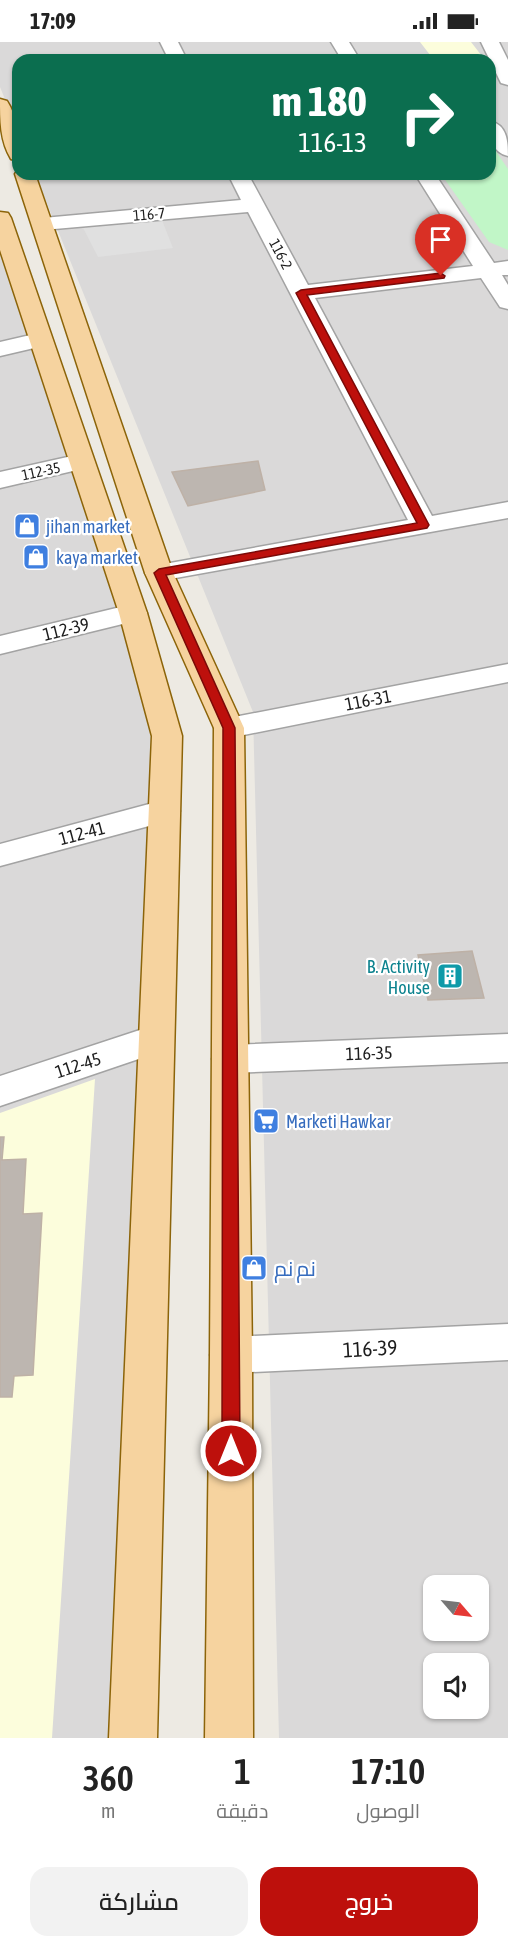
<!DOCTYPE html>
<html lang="ar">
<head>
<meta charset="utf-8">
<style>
	:root { --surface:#fff; --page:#f2f2f2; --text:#222; --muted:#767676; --accent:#bd100c }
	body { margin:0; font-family:"Asap Condensed",Cairo,sans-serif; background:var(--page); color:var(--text); direction:rtl; height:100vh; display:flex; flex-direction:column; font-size:22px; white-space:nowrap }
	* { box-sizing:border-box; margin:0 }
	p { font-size:20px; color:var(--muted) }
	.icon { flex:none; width:33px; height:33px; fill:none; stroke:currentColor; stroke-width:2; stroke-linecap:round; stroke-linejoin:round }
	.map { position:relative; height:1696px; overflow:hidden; direction:ltr }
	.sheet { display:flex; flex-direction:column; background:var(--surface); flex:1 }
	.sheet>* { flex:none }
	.top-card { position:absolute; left:12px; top:12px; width:484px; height:126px; border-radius:18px; box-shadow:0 2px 4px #0004; direction:rtl; background:#0b6e4f; color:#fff; overflow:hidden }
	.needle { width:39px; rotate:118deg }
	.tools { position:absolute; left:423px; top:1533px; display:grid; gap:12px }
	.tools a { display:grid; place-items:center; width:66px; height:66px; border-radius:12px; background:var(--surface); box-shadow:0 2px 4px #0004; font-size:30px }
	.pin { position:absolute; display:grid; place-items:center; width:51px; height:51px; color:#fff; margin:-62px -26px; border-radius:50% 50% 50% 0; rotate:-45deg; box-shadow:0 0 6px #0007 }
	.pin .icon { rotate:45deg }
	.me { position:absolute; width:66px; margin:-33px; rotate:0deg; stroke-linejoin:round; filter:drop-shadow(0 0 4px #0008) }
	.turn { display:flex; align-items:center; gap:21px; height:126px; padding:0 30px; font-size:27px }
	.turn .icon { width:78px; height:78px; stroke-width:2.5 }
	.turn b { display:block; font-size:42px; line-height:51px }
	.eta { display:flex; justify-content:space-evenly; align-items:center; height:102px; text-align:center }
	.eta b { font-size:36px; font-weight:600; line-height:42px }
	.primary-button { display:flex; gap:12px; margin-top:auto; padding:12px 30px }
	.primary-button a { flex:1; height:69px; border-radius:18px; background:var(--accent); color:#fff; font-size:24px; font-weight:600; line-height:69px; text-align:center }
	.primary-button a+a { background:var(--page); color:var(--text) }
	.status { display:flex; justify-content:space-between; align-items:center; height:42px; padding:0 30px; background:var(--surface); direction:ltr }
	.status svg { height:16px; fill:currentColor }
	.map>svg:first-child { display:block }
	.residential { fill:#dad9d9; fill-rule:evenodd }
	.education { fill:#fcfddc }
	.park { fill:#c1f6c7 }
	.parking { fill:#e0e0e0 }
	.building { fill:#bdb6b0; stroke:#beb1a6; stroke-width:1.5 }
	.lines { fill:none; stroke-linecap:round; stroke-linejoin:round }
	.minor-casing { stroke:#a3a3a3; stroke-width:3 }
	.major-casing { stroke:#8c6409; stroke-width:3 }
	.minor { fill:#fff; fill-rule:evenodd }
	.major { fill:#f6d39f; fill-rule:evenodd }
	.route { fill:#bd100c; stroke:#7b0a08; stroke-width:1.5 }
	.labels { text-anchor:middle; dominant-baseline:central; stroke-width:4.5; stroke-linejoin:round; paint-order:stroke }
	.far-street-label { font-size:15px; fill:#1c1c1c; stroke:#fff }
	.shop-label { font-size:18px; fill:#366cbe; stroke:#fff; text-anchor:start }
	.street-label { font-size:18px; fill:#1c1c1c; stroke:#fff }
	.culture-label { font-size:18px; fill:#0d838f; stroke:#fff; text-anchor:end }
	.near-shop-label { font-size:21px; fill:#366cbe; stroke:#fff; text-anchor:start }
	.near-street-label { font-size:21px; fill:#1c1c1c; stroke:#fff }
</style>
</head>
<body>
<div class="status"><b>17:09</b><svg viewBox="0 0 49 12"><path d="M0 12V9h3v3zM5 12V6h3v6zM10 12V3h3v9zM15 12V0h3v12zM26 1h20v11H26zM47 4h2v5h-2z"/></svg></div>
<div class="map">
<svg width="508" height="1696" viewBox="0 0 508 1696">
	<rect width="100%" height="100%" fill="#edeae3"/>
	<path class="residential" d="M0,0H508V1696H279L253,670L35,132H490V18H18V89L0,45ZM434,1544H478V1588H434ZM434,1622H478V1666H434Z
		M0,176L133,571L162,769L133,1696H0Z"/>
	<path class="education" d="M420,0H471L485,18H434Z
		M95,1037L52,1696H0V1071Z"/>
	<path class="park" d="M491,102L508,127V208L489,200L441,132H490Z"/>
	<path class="parking" d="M160,173L173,206L98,215L81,182Z"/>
	<path class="building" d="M258,419L265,448L188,464L172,430Z
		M472,909L484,956L428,958L418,913Z
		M0,1095H4L2,1118L26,1117L23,1172L42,1171L33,1333L14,1334L12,1355H0Z"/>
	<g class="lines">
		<defs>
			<path id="minor" d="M160,0H178L187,18H169Z
				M331,0H349L360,18H342Z
				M481,0H499L508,18V43L501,41L499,37Z
				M490,79C507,83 508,99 508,114C491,110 490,94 490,79Z
				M228,132H248L308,243L473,224L415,132H435L494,221L508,219V233H502L508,243V267L500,265L481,236L315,256L432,474L508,460V476L159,539L149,537L145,531L149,525L159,523L408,478L248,170L43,188L35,187L32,182L35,177L43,176L241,158Z
				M39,291L47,293L51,298L47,303L0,314V300Z
				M81,412L90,415L94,420L90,425L0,446V430Z
				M133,562L143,565L147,571L143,577L0,612V594Z
				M508,622V640L229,696L218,693L214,686L218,679L229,676Z
				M164,758L175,761L180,769L175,777L0,824V802Z
				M155,983L168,987L173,997L168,1007L0,1064V1034Z
				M508,992V1020L230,1031L217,1027L212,1017L217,1007L230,1003Z
				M508,1282V1318L231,1331L216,1326L210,1313L216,1300L231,1295Z"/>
			<path id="major" d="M0,57L7,59C19,77 18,98 18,119L11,117C0,99 0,78 0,57Z
				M18,128V132H35L173,531L244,686L252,1313L253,1696H205L210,1313L214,686L145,531L15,132Z
				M0,170L8,171L11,176L147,571L182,694L157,1696H109L152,694L119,571L0,208Z"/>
		</defs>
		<use href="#minor" class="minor-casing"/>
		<use href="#major" class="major-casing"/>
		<use href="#minor" class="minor"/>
		<use href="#major" class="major"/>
	</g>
	<path class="route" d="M441,231L445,234L444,236L307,253L429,483L427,486L166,533L235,686L240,1409L237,1414L231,1417L225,1414L222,1409L223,686L154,531L159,527L417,481L296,251L301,248Z"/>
	<defs>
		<symbol id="shop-square" viewBox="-11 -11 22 22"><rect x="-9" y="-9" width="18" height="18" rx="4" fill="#3f7fe0" stroke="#fff"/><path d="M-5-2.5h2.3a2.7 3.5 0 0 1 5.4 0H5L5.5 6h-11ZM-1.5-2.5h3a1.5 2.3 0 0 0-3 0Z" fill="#fff"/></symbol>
		<symbol id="building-square" viewBox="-11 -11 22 22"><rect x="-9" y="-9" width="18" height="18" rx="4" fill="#0f9aa8" stroke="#fff"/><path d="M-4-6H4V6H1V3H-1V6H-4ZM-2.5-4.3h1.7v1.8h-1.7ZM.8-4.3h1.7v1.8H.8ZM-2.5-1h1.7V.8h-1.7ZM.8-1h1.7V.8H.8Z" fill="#fff"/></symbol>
		<symbol id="supermarket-square" viewBox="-11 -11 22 22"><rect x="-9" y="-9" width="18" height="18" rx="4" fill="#3f7fe0" stroke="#fff"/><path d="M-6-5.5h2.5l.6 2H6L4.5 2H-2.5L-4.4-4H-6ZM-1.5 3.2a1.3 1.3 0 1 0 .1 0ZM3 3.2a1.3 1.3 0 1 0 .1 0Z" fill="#fff"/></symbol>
	</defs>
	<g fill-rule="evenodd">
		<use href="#shop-square" x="12" y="469" width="30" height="30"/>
		<use href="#shop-square" x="21" y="500" width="30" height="30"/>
		<use href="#building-square" x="435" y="919" width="30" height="30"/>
		<use href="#supermarket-square" x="251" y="1064" width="30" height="30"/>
		<use href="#shop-square" x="239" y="1211" width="30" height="30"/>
	</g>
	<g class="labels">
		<g class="far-street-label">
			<text transform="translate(149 172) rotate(-5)">116-7</text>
			<text transform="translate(281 212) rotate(62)">116-2</text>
			<text transform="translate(41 429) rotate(-12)">112-35</text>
		</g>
		<g class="shop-label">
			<text x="46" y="484">jihan market</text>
			<text x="56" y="515">kaya market</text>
			<text x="286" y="1079">Marketi Hawkar</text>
		</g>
		<g class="street-label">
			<text transform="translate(66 587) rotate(-14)">112-39</text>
			<text transform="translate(368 658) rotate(-11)">116-31</text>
			<text transform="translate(82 791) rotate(-15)">112-41</text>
			<text transform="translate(369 1011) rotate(-2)">116-35</text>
			<text transform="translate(78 1023) rotate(-18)">112-45</text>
		</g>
		<g class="culture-label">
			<text x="430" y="924">B. Activity<tspan x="430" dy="21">House</tspan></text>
		</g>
		<g class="near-shop-label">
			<text x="274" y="1226">نم نم</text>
		</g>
		<g class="near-street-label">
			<text transform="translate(370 1306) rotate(-3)">116-39</text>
		</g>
	</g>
</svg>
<div class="tools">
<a><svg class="needle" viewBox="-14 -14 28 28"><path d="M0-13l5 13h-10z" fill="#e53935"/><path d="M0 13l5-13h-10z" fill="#767676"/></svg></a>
<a><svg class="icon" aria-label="sound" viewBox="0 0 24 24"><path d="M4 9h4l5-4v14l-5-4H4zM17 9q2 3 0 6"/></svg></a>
</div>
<div class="pin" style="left:441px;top:234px;background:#d93025"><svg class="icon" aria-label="arrive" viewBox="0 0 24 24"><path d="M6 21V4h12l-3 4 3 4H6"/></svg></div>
<svg class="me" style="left:231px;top:1409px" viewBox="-20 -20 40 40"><circle r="17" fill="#bd100c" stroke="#fff" stroke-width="3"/><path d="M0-11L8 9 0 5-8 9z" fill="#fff"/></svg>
<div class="top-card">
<div class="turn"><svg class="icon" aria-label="right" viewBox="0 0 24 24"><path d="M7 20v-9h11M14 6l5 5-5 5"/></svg><div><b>180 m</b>116-13</div></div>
</div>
</div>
<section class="sheet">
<div class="eta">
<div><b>17:10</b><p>الوصول</p></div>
<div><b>1</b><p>دقيقة</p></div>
<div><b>360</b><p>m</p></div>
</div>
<div class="primary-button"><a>خروج</a><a>مشاركة</a></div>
</section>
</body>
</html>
